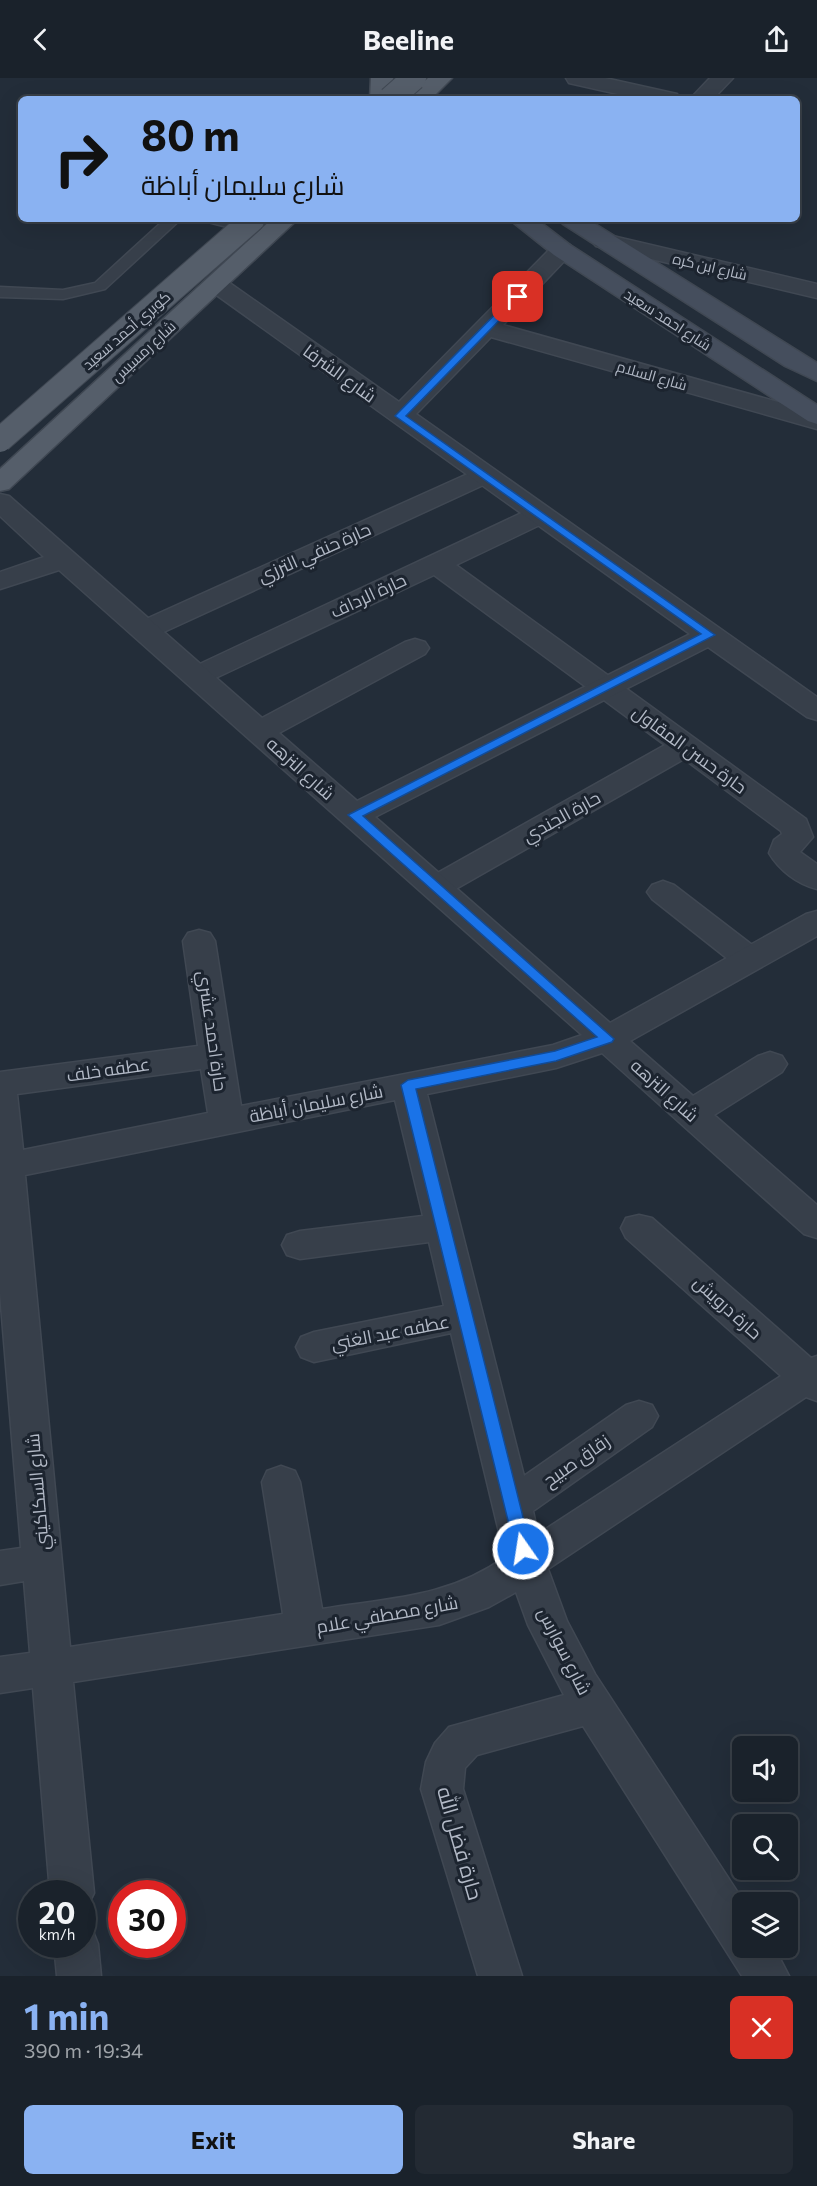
<!DOCTYPE html>
<html lang="en">
<head>
<meta charset="utf-8">
<style>
	:root { --surface:#1a222b; --page:#232a33; --text:#f1f3f6; --muted:#9fa4a9; --line:#383f47; --accent:#8ab2f2 }
	body { margin:0; font-family:Commissioner,Cairo,sans-serif; background:var(--page); color:var(--text); height:100vh; display:flex; flex-direction:column; font-size:22px; white-space:nowrap }
	* { box-sizing:border-box; margin:0 }
	p { font-size:20px; color:var(--muted) }
	.icon { flex:none; width:33px; height:33px; fill:none; stroke:currentColor; stroke-width:2; stroke-linecap:round; stroke-linejoin:round }
	.map { position:relative; height:1898px; overflow:hidden }
	.side { display:flex; flex-direction:column; background:var(--surface); flex:1 }
	.side>* { flex:none }
	.banner { position:absolute; left:18px; top:18px; width:782px; height:126px; border-radius:9px; box-shadow:0 6px 24px #0002,0 0 0 2px var(--line); background:#8ab2f2; color:#111; overflow:hidden }
	.fabs { position:absolute; left:732px; top:1658px; display:grid; gap:12px }
	.fabs a { display:grid; place-items:center; width:66px; height:66px; border-radius:9px; background:var(--surface); box-shadow:0 6px 24px #0002,0 0 0 2px var(--line); font-size:30px }
	.speed { position:absolute; left:18px; top:1802px; display:flex; gap:12px; font-size:30px; font-weight:700; text-align:center }
	.speed>* { display:grid; place-content:center; width:78px; height:78px; border-radius:50%; background:var(--surface); box-shadow:0 6px 24px #0002,0 0 0 2px var(--line); line-height:1 }
	.speed small { font-size:15px; font-weight:400 }
	.speed .limit { border:9px solid #d22; background:#fff; color:#111 }
	.pin { position:absolute; display:grid; place-items:center; width:51px; height:51px; color:#fff; margin:-26px; border-radius:12px; box-shadow:0 3px 9px #0006 }
	.me { position:absolute; width:66px; margin:-33px; rotate:347deg; stroke-linejoin:round; filter:drop-shadow(0 0 4px #0008) }
	.turn { display:flex; align-items:center; gap:21px; height:126px; padding:0 24px; font-size:27px }
	.turn .icon { width:78px; height:78px; stroke-width:2.5 }
	.turn b { display:block; font-size:42px; line-height:51px }
	.round { display:grid; place-items:center; flex:none; width:63px; height:63px; border-radius:9px; background:var(--page) }
	.head { display:flex; align-items:center; justify-content:space-between; height:102px; padding:0 24px }
	h1 { font-size:36px; font-weight:700; line-height:45px; color:var(--accent) }
	.cta { display:flex; gap:12px; margin-top:auto; padding:12px 24px }
	.cta a { flex:1; height:69px; border-radius:9px; background:var(--accent); color:#111; font-size:24px; font-weight:700; line-height:69px; text-align:center }
	.cta a+a { background:var(--page); color:var(--text) }
	header { display:flex; justify-content:space-between; align-items:center; height:78px; padding:0 24px; background:var(--surface); font-size:27px; font-weight:700 }
	.map>svg:first-child { display:block }
	.lines { fill:none; stroke-linecap:round; stroke-linejoin:round }
	.service-casing { stroke:#404853; stroke-width:3 }
	.pedestrian-casing { stroke:#404853; stroke-width:3 }
	.minor-casing { stroke:#404853; stroke-width:3 }
	.secondary-casing { stroke:#404853; stroke-width:3 }
	.primary-casing { stroke:#404853; stroke-width:3 }
	.service { fill:#373f4a; fill-rule:evenodd }
	.pedestrian { fill:#373f4a; fill-rule:evenodd }
	.minor { fill:#373f4a; fill-rule:evenodd }
	.secondary { fill:#454e5d; fill-rule:evenodd }
	.primary { fill:#555e6a; fill-rule:evenodd }
	.primary-bridge-casing { stroke:#404853; stroke-width:26; stroke-linecap:butt }
	.primary-bridge { stroke:#555e6a; stroke-width:24 }
	.route { fill:#1a73e8; stroke:#114b97; stroke-width:1.5 }
	.labels { text-anchor:middle; dominant-baseline:central; stroke-width:6; stroke-linejoin:round; paint-order:stroke }
	.far-street-label { font-size:15px; fill:#b2b9c6; stroke:#1c242f }
	.street-label { font-size:18px; fill:#b2b9c6; stroke:#1c242f }
	.near-street-label { font-size:21px; fill:#b2b9c6; stroke:#1c242f }
</style>
</head>
<body>
<header><svg class="icon" aria-label="back" viewBox="0 0 24 24"><path d="M15 5l-7 7 7 7"/></svg>Beeline<svg class="icon" aria-label="share" viewBox="0 0 24 24"><path d="M12 15V3M7 8l5-5 5 5M5 13v7h14v-7"/></svg></header>
<div class="map">
<svg width="817" height="1898" viewBox="0 0 817 1898">
	<rect width="100%" height="100%" fill="#232d39"/>
	<g class="lines">
		<defs>
			<path id="service" d="M165,141H181L105,211L63,221L0,219V209L63,212L95,205Z
				M206,141H230L274,153L276,156L269,160L208,144Z"/>
			<path id="pedestrian" d="M483,389L492,391L496,397L492,403L155,558L145,561L135,558L131,552L135,546Z
				M539,429L548,431L552,437L548,443L456,487L806,741L813,759L800,774L817,786V811C797,806 779,792 769,775L774,762L782,756L781,753L684,681L447,816L436,820L425,816L420,809L425,802L665,667L434,497L207,604L197,607L187,604L183,598L187,592L530,431Z
				M663,803L674,807L760,873L765,881L760,889L749,892L738,889L652,821L647,814L652,807Z"/>
			<path id="minor" d="M566,0H605L677,16L680,21H640L569,5Z
				M710,0H733L713,21H690Z
				M604,156L817,206V220L596,168L592,163L596,158Z
				M562,165L570,167L574,172L570,177L503,247L817,335V351L491,259L416,336L817,619V642L807,639L708,569L375,739L610,945L806,836L817,833V858L630,963L693,1018L758,978L770,974L782,978L787,986L782,994L714,1037L817,1127V1160L804,1156L602,975L556,990L427,1016L524,1398L626,1327L639,1323L652,1327L658,1338L652,1349L533,1433L538,1456L781,1298L626,1160L621,1150L626,1140L639,1137L652,1140L811,1280L817,1278V1323L806,1319L548,1491L567,1543L595,1596L744,1824L742,1869H774L789,1898H742L583,1648L477,1677L465,1690L463,1711L522,1898H478L421,1711L426,1684L435,1665L449,1649L564,1617L528,1547L516,1514L489,1529L439,1547L73,1604L94,1815L87,1829L82,1831V1815H50L33,1610L0,1615V1579L30,1575L24,1503L0,1507V1473L21,1470L0,1215V994L198,968L183,863L188,855L199,852L210,855L215,863L241,1028L553,967L582,957L59,492L0,511V494L44,479L0,438V416L9,418L262,640L405,564L415,561L425,564L429,570L425,576L279,655L357,723L690,556L208,211L204,206L208,201L216,199L224,201L399,324L554,167ZM201,991L208,1035L23,1072L17,1016ZM395,1022L423,1138L300,1153L287,1157L282,1167L287,1177L300,1181L429,1164L444,1228L314,1254L301,1259L296,1269L301,1279L314,1284L451,1255L505,1479C448,1520 389,1520 322,1531L300,1404L295,1393L281,1388L267,1393L262,1404L283,1536L70,1569L25,1097Z
				M82,1848L92,1851L98,1866L101,1898H57L54,1866H82Z"/>
			<path id="secondary" d="M509,141H536L570,167L817,327V346L808,343L554,177Z
				M559,141H587L817,285V303L785,288L563,146Z"/>
			<path id="primary" d="M371,0H393L392,21H370Z
				M428,0H452L431,21H407Z
				M272,141H298L9,411L0,413V391Z"/>
		</defs>
		<use href="#service" class="service-casing"/>
		<use href="#pedestrian" class="pedestrian-casing"/>
		<use href="#minor" class="minor-casing"/>
		<use href="#secondary" class="secondary-casing"/>
		<use href="#primary" class="primary-casing"/>
		<use href="#service" class="service"/>
		<use href="#pedestrian" class="pedestrian"/>
		<use href="#minor" class="minor"/>
		<use href="#secondary" class="secondary"/>
		<use href="#primary" class="primary"/>
		<defs>
			<path id="primary-bridge" d="M390,21L414,0
				M0,362L253,141"/>
		</defs>
		<use href="#primary-bridge" class="primary-bridge-casing"/>
		<use href="#primary-bridge" class="primary-bridge"/>
	</g>
	<path class="route" d="M514,217L522,219L406,338L715,557L363,738L614,961L612,964L556,983L416,1011L531,1471L529,1476L523,1478L518,1476L515,1471L401,1007L408,1002L555,973L597,959L348,737L701,556L395,338Z"/>
	<g class="labels">
		<g class="far-street-label">
			<text transform="translate(710 188) rotate(13)">شارع ابن كره</text>
			<text transform="translate(668 241) rotate(33)">شارع احمد سعيد</text>
			<text transform="translate(126 252) rotate(-41)">كوبري أحمد سعيد</text>
			<text transform="translate(143 273) rotate(-43)">شارع رمسيس</text>
			<text transform="translate(652 297) rotate(16)">شارع السلام</text>
		</g>
		<g class="street-label">
			<text transform="translate(340 295) rotate(36)">شارع الشرفا</text>
			<text transform="translate(314 474) rotate(-24)">حارة حنفي الترزي</text>
			<text transform="translate(368 517) rotate(-25)">حارة الرداف</text>
			<text transform="translate(690 671) rotate(36)">حارة حسن المقاول</text>
			<text transform="translate(301 690) rotate(42)">شارع النزهه</text>
			<text transform="translate(561 738) rotate(-29)">حارة الجندي</text>
			<text transform="translate(213 953) rotate(82)">حارة احمد عشري</text>
			<text transform="translate(108 991) rotate(-8)">عطفه خلف</text>
			<text transform="translate(665 1012) rotate(42)">شارع النزهه</text>
			<text transform="translate(316 1025) rotate(-11)">شارع سليمان أباظة</text>
			<text transform="translate(728 1229) rotate(42)">حارة درويش</text>
			<text transform="translate(390 1254) rotate(-11)">عطفه عبد الغني</text>
			<text transform="translate(576 1382) rotate(-35)">زقاق صبيح</text>
			<text transform="translate(37 1414) rotate(-95)">شارع السكاكيني</text>
			<text transform="translate(387 1536) rotate(-10)">شارع مصطفي علام</text>
			<text transform="translate(565 1573) rotate(63)">شارع سوارس</text>
		</g>
		<g class="near-street-label">
			<text transform="translate(461 1765) rotate(74)">حارة فضل الله</text>
		</g>
	</g>
</svg>
<div class="fabs">
<a><svg class="icon" aria-label="sound" viewBox="0 0 24 24"><path d="M4 9h4l5-4v14l-5-4H4zM17 9q2 3 0 6"/></svg></a>
<a><svg class="icon" aria-label="search" viewBox="0 0 24 24"><circle cx="10" cy="10" r="6"/><path d="M15 15l6 6"/></svg></a>
<a><svg class="icon" aria-label="layers" viewBox="0 0 24 24"><path d="M12 4l9 5-9 5-9-5zM3 14l9 5 9-5"/></svg></a>
</div>
<div class="speed"><div>20<small>km/h</small></div><div class="limit">30</div></div>
<div class="pin" style="left:518px;top:219px;background:#d93025"><svg class="icon" aria-label="arrive" viewBox="0 0 24 24"><path d="M6 21V4h12l-3 4 3 4H6"/></svg></div>
<svg class="me" style="left:523px;top:1471px" viewBox="-20 -20 40 40"><circle r="17" fill="#1a73e8" stroke="#fff" stroke-width="3"/><path d="M0-11L8 9 0 5-8 9z" fill="#fff"/></svg>
<div class="banner">
<div class="turn"><svg class="icon" aria-label="right" viewBox="0 0 24 24"><path d="M7 20v-9h11M14 6l5 5-5 5"/></svg><div><b>80 m</b>شارع سليمان أباظة</div></div>
</div>
</div>
<section class="side">
<div class="head"><div><h1>1 min</h1><p>390 m · 19:34</p></div><a class="round" style="background:#d93025;color:#fff"><svg class="icon" aria-label="close" viewBox="0 0 24 24"><path d="M6 6l12 12M18 6L6 18"/></svg></a></div>
<div class="cta"><a>Exit</a><a>Share</a></div>
</section>
</body>
</html>
